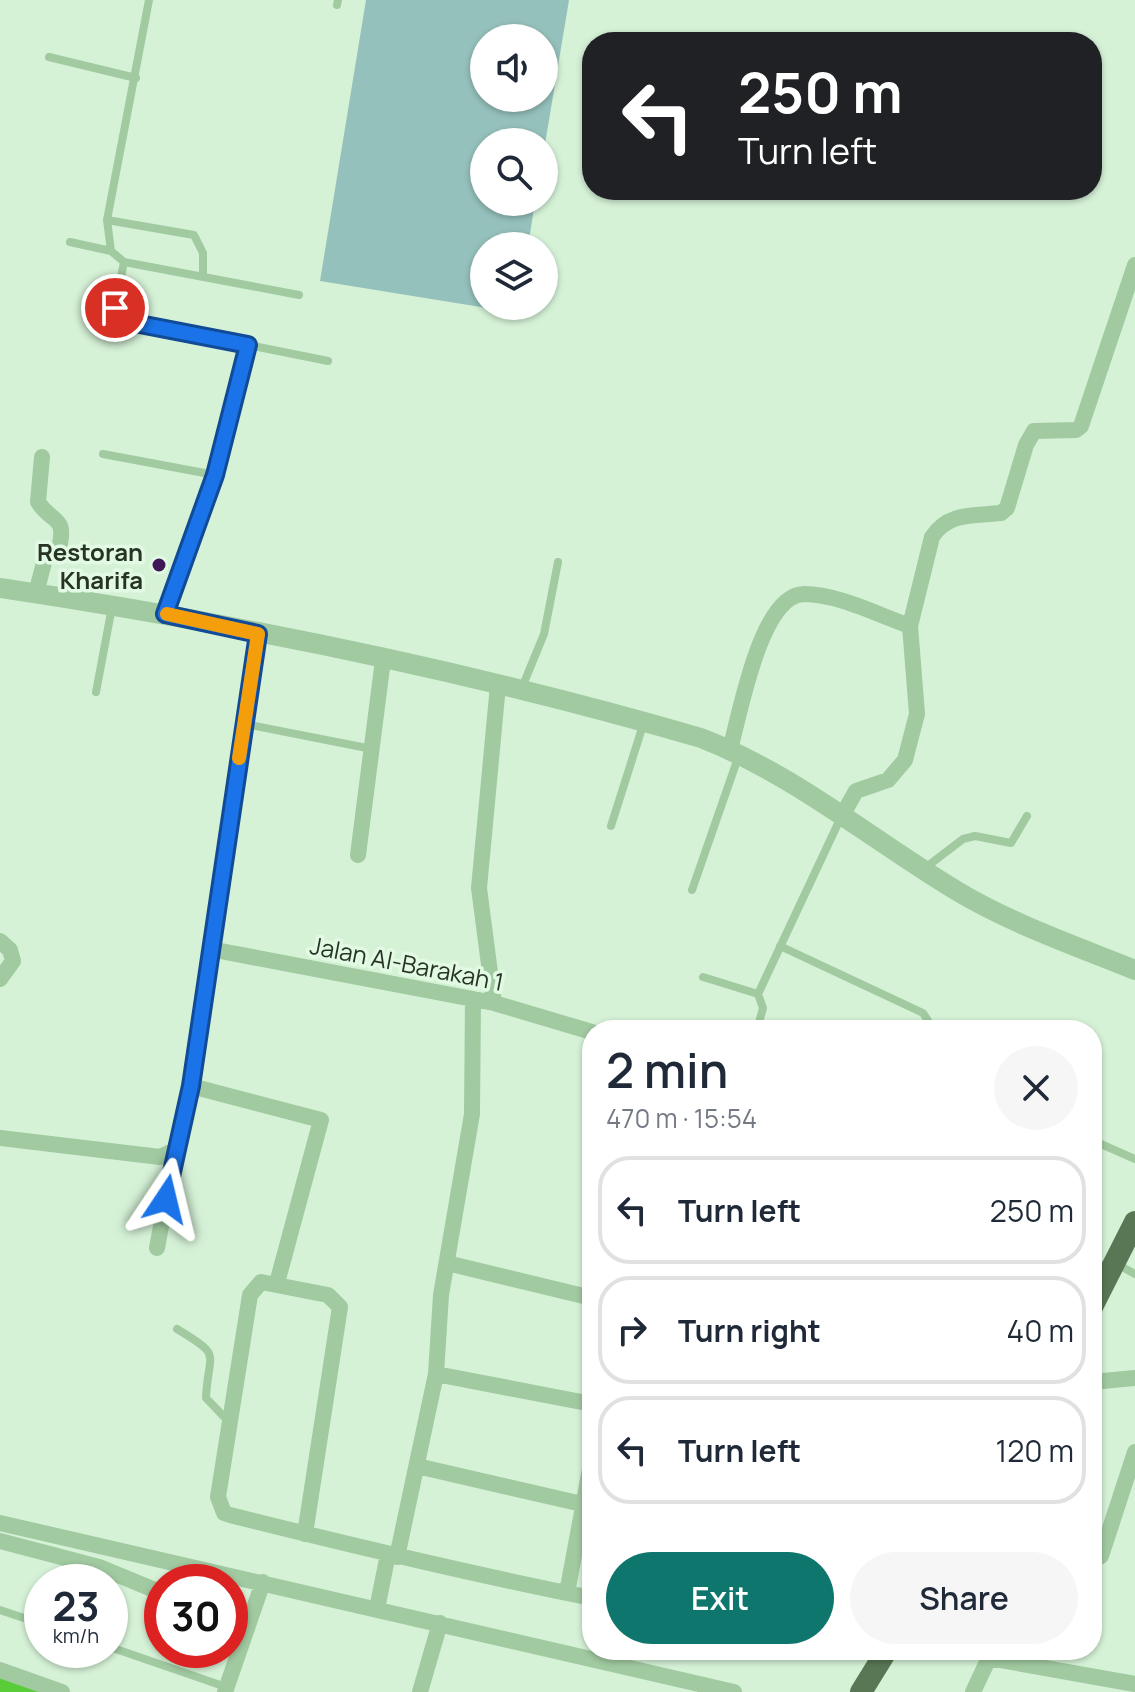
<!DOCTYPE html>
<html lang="en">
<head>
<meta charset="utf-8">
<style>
	:root { --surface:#fff; --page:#f6f6f7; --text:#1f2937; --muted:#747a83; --line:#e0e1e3; --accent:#0f766e }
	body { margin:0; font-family:Manrope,sans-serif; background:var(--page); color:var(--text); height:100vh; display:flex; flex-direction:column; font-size:30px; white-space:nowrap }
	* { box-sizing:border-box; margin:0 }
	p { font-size:26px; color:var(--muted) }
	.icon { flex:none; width:44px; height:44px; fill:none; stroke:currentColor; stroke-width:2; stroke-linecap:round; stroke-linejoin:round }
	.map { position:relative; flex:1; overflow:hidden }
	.side { position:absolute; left:582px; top:1020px; width:520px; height:640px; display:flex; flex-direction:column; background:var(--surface); border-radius:32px; box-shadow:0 2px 6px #0004 }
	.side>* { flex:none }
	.banner { position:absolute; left:582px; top:32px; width:520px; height:168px; border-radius:32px; box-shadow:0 2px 6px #0004; background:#202124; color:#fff; overflow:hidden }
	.tools { position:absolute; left:470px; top:24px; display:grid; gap:16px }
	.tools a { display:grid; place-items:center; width:88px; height:88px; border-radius:50%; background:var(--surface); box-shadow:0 2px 6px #0004; font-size:40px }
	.speed { position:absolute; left:24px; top:1564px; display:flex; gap:16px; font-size:40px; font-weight:700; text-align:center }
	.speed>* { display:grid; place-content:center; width:104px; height:104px; border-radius:50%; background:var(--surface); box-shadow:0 2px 6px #0004; line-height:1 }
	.speed small { font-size:20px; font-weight:400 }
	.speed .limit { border:12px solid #d22; background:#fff; color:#111 }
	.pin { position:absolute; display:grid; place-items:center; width:68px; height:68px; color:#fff; margin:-34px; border:4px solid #fff; border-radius:50%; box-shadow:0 2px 8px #0007 }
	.me { position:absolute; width:88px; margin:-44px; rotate:10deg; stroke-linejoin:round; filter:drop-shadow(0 0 6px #0008) }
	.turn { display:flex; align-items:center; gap:28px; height:168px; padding:0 24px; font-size:36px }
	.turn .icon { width:104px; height:104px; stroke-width:2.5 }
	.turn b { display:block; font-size:56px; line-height:68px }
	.round { display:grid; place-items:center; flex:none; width:84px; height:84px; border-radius:42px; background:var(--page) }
	.head { display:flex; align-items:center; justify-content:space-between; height:136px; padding:0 24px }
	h1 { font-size:48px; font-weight:600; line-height:60px }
	.button { display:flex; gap:16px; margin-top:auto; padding:16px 24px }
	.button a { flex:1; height:92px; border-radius:48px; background:var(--accent); color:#fff; font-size:32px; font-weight:600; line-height:92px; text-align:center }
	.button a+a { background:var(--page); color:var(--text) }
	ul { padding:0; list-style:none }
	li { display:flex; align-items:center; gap:24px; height:108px; margin:0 16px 12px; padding:0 8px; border:4px solid var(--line); border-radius:32px }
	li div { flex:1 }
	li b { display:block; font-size:30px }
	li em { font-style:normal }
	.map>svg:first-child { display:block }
	.pitch { fill:#95c1bc; fill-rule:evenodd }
	.building { fill:#59cd38 }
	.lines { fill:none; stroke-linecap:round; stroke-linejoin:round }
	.service { stroke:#a1caa1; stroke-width:8 }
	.minor { stroke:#a1caa1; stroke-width:16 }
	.tertiary { stroke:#a1caa1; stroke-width:20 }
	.primary { stroke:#597754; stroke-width:22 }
	.route-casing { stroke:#114b97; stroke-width:20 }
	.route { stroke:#1a73e8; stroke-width:14 }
	.slow { stroke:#f59e0b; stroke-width:14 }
	.poi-dot { fill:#3e1857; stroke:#e2fae3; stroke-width:3 }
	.labels { text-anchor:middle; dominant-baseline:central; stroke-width:7; stroke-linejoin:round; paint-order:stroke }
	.poi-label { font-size:24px; font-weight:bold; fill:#273424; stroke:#e2fae3; text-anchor:end }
	.street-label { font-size:24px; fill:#273424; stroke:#e2fae3 }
</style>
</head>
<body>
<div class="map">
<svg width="1135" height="1692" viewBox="0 0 1135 1692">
	<rect width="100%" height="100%" fill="#d5f2d7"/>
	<path class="pitch" d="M366,0H569L544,150V142H484V202H535L528,246H484V306H518L517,313L320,281ZM484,38H544V98H484Z"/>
	<path class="building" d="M0,1673L50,1692H0Z"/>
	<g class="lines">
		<path class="service" d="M337,5L338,0
			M49,57L136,78
			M107,220L194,235L203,253V277
			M70,242L111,251L124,262
			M111,251L107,220L149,0
			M248,345L328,361
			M103,454L215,475
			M165,613L215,475L248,345L120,319L115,308L124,262L299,295
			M521,690L544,634L558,562
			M96,692L112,607
			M245,724L372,749
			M611,826L644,722
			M925,868L963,839L975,836L1011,843L1027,816
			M692,890L739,755
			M780,946L923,1013L934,1030
			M703,977L758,994L763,1008L757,1030
			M758,994L842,815
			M1092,1140L1135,1159
			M1115,1263L1135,1274
			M177,1329C224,1357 208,1351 206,1398L229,1422
			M0,1610L42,1624
			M110,1647L226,1687"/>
		<path class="minor" d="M36,593L45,559L59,548C67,515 52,524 38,502L42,457
			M730,749C740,715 760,595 804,594C838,594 878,615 910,626
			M843,814L856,791L888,780L905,760L917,714L910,626L932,537C948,512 974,516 1001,513L1007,508L1026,445L1034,431L1076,430L1081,426L1135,265
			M358,855L383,660
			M0,941L10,950L13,961L0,979
			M210,949L494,1003L592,1032
			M494,1003L479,888L498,685
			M191,1086L321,1120L277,1283
			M0,1138L160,1157L175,1150L191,1086L258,634
			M157,1248L175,1150
			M447,1263L592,1298
			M1092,1264L1110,1274
			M436,1374L592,1404
			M1092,1382L1135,1378
			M417,1466L582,1504
			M0,1523L734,1692
			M305,1534L340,1307L328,1295L261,1282L250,1295L218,1497L224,1513L230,1515C350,1545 470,1574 592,1598
			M0,1541L99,1567L162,1593
			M1101,1556L1135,1452
			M397,1557L436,1374L441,1295L472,1114L473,999
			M567,1593L592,1458
			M377,1609L388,1554
			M230,1622L247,1629
			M981,1650L989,1658L1135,1684
			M0,1670L62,1692
			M225,1692L263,1582
			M420,1692L440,1623
			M973,1692L989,1658"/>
		<path class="tertiary" d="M0,588C234,623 474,672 701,738C794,774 872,840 957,891C1012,924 1076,946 1135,970"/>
		<path class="primary" d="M1092,1307L1135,1222
			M861,1692L887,1650"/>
	</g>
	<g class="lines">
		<defs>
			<path id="route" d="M115,308L117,316L124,321L248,345L215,475L165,614L258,634L191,1086L166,1199"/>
		</defs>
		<use href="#route" class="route-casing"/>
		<use href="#route" class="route"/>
		<path class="slow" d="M167,614L258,634L239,758"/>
	</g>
	<circle class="poi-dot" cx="159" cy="565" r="8"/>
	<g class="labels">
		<g class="poi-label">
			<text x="143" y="551">Restoran<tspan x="143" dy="28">Kharifa</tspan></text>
		</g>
		<g class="street-label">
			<text transform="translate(407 963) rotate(11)">Jalan Al-Barakah 1</text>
		</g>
	</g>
</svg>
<div class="tools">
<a><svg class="icon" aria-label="sound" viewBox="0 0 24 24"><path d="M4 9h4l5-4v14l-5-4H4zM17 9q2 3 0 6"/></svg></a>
<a><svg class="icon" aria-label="search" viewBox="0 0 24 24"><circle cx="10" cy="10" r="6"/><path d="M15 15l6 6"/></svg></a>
<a><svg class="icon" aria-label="layers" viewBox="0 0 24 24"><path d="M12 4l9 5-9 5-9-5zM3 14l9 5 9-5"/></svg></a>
</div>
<div class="speed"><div>23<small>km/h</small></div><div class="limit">30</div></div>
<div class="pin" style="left:115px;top:308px;background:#d93025"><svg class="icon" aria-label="arrive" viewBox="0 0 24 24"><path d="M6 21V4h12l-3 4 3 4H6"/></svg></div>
<svg class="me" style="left:166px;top:1199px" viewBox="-20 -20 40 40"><path d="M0-17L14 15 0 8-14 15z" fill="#1a73e8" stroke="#fff" stroke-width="4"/></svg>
<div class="banner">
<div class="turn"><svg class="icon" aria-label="left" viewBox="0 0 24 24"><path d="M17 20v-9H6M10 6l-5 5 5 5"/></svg><div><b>250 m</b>Turn left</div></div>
</div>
<section class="side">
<div class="head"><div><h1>2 min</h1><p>470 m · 15:54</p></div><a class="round"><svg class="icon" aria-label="close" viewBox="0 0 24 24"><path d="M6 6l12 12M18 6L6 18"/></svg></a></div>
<ul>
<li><svg class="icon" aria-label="left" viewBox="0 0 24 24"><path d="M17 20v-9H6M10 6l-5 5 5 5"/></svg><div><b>Turn left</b></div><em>250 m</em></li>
<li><svg class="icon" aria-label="right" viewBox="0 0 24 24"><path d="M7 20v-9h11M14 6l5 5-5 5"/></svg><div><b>Turn right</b></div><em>40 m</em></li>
<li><svg class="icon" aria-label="left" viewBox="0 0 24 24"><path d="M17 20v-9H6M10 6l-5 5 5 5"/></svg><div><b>Turn left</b></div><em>120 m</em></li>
</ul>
<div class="button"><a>Exit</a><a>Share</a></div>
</section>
</div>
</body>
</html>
